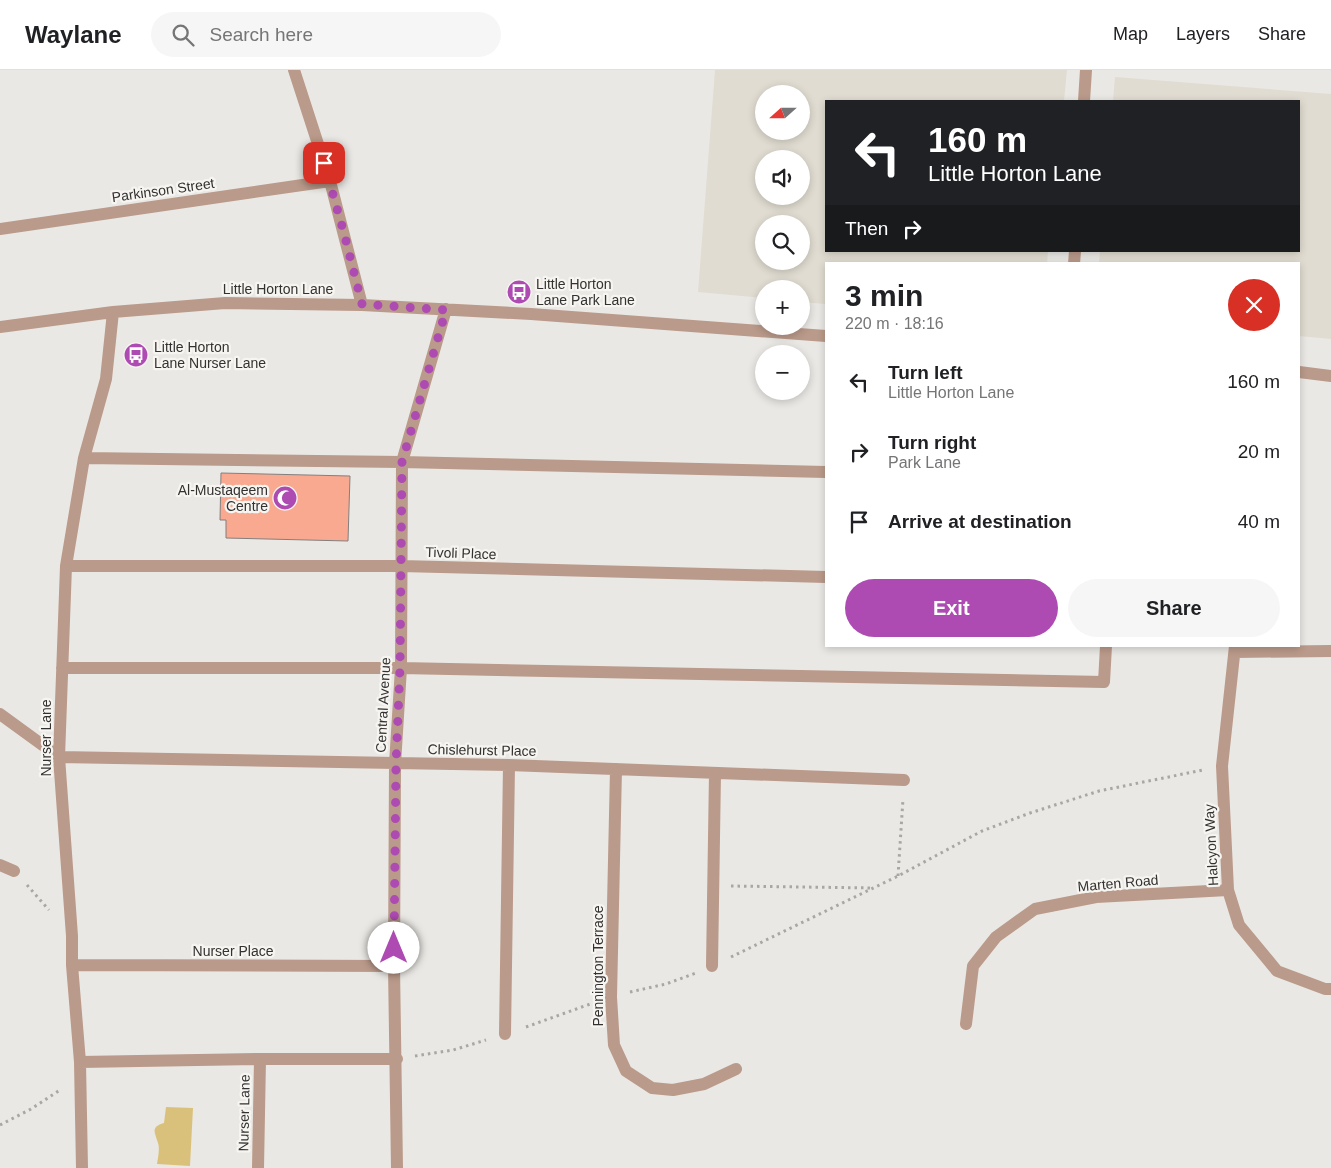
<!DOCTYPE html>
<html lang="en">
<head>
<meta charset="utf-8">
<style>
	:root { --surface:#fff; --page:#f6f6f6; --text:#202124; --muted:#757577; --line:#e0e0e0; --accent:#ad4bb3 }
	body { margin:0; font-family:Arial,sans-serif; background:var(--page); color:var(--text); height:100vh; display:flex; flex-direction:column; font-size:19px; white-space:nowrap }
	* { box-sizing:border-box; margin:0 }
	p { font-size:16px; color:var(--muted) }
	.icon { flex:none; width:28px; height:28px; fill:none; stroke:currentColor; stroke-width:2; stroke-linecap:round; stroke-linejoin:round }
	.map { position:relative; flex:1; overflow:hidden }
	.sheet { position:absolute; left:825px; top:192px; width:475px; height:385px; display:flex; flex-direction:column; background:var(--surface); border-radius:0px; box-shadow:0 2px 8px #0003 }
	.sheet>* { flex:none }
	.top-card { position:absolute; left:825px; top:30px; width:475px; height:152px; border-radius:0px; box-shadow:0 2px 8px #0003; background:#202124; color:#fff; overflow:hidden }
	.needle { width:32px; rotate:249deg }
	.fabs { position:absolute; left:755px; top:15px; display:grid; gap:10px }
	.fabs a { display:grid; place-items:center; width:55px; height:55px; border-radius:50%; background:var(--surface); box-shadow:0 2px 8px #0003; font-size:25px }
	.pin { position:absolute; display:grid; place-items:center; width:42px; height:42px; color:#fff; margin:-21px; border-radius:10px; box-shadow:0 2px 8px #0006 }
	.me { position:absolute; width:55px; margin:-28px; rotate:0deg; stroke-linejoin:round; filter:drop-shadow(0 0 4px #0008) }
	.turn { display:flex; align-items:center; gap:18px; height:105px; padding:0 20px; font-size:22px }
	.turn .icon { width:65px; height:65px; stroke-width:2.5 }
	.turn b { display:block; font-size:35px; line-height:42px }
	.then { display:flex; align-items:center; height:48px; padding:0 20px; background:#0003; gap:10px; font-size:19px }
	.round { display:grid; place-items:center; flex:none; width:52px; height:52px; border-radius:26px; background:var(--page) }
	.overview { display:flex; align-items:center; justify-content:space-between; height:85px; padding:0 20px }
	h1 { font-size:30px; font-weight:600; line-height:38px }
	.primary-button { display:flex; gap:10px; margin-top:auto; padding:10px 20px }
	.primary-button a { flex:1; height:58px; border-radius:30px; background:var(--accent); color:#fff; font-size:20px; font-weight:600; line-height:58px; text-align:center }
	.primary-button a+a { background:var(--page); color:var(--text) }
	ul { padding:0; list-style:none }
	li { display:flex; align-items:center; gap:15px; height:70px; padding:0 20px }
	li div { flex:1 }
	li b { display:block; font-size:19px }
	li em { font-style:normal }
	header { display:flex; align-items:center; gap:30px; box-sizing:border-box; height:70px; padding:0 25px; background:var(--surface); border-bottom:1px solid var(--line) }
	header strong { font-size:24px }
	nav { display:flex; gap:28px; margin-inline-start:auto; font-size:18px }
	.search { width:350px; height:45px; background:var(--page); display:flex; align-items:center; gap:12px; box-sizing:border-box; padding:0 18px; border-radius:28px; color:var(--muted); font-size:19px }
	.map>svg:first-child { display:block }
	.built { fill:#e0dcd1; fill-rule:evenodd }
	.green { fill:#dac17b }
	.building { fill:#f8a990; stroke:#837f7e }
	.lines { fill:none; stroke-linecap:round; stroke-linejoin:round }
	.path { stroke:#a9a7a4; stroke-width:3; stroke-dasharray:2.5 4; stroke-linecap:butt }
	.minor { stroke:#ba9a8a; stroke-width:12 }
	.route { stroke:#ad4bb3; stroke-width:9; stroke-dasharray:0 16.2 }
	.labels { text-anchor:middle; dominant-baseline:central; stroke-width:4.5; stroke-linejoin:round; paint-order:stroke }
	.street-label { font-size:14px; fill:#333231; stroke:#f7f5f1 }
	.poi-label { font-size:14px; fill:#333231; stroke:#f7f5f1; text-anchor:start }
</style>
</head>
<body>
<header>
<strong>Waylane</strong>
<div class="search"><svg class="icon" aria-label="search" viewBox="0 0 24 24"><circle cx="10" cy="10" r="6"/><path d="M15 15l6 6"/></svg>Search here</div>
<nav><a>Map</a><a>Layers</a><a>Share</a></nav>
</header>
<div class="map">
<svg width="1331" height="1098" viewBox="0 0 1331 1098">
	<rect width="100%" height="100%" fill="#eae8e4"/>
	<path class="built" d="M715,0H1067L1064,31H826V181H1048L1047,194H826V234L801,232V219H764V228L698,222ZM764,24H801V61H764ZM764,89H801V126H764ZM764,154H801V191H764Z
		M1115,7L1331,24V269L1299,266V194H1099L1100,181H1299V31H1113Z"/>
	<path class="green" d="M166,1037L193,1038L190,1096L157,1094C158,1088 160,1078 158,1073C155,1062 150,1057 164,1053Z"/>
	<path class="building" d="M221,403L350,406L348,471L226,468V450H220Z"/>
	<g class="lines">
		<path class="path" d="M898,806L903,729
			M27,815L49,840
			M731,816L873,818
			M731,887L898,806L982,761L1030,743L1099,721L1203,700
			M630,922L666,914L696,903
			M526,957L593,933
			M415,986L453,980L486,970
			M0,1055L31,1039L60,1020"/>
		<path class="minor" d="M294,0L330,111L362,235
			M1084,31L1086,0
			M0,159L330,111
			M1074,194L1075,181
			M0,257L113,242L225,233L362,235L531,244L826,266
			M1299,302L1331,306
			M84,388L402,392L826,402
			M66,496H401L826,507
			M1235,576L1222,696L1228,820L1239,855L1277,901L1325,919H1331
			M1235,582L1331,581
			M62,598H401L1104,612L1106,576
			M0,644L59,687L509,695L904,710
			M616,699L611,927L614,975L626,1001L652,1018L673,1020L704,1014L736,999
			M0,795L14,801
			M72,895L394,896
			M712,896L715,703
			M966,954L973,896L996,867L1035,839L1096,827L1228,820
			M505,964L509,695
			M80,992L260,989H397
			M82,1098L80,992L72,895V866L59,687L66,496L84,388L106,309L113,242
			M258,1098L260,989
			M397,1098L394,896L395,694L401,598L402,392L446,239"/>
	</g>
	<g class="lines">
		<path class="route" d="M324,93L344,163L362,234L446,240L402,392L400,598L396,694L394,878"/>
	</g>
	<defs>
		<symbol id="bus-disc" viewBox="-11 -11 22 22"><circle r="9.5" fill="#ad4bb3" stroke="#f7f5f1"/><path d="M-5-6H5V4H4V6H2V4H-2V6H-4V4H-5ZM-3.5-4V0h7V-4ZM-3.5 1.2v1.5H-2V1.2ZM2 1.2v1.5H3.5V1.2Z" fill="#fff"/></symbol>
		<symbol id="mosque-disc" viewBox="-11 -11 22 22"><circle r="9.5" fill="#ad4bb3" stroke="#f7f5f1"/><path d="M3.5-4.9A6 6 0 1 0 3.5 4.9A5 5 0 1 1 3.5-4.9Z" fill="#fff"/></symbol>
	</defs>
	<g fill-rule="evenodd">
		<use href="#bus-disc" x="505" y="208" width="28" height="28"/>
		<use href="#bus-disc" x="122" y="271" width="28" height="28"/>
		<use href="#mosque-disc" x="271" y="414" width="28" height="28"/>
	</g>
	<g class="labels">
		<g class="street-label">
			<text transform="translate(163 120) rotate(-8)">Parkinson Street</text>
			<text x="278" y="219">Little Horton Lane</text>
			<text transform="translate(461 483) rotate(2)">Tivoli Place</text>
			<text transform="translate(383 635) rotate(-87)">Central Avenue</text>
			<text transform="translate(46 668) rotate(-90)">Nurser Lane</text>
			<text transform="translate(482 680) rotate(1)">Chislehurst Place</text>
			<text transform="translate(1211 775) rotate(-93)">Halcyon Way</text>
			<text transform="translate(1118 813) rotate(-5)">Marten Road</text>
			<text x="233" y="881">Nurser Place</text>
			<text transform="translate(598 896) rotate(-90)">Pennington Terrace</text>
			<text transform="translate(244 1043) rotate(-89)">Nurser Lane</text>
		</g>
		<g class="poi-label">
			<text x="536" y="214">Little Horton<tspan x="536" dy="16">Lane Park Lane</tspan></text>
			<text x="154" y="277">Little Horton<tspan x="154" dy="16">Lane Nurser Lane</tspan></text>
			<text x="268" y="420" text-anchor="end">Al-Mustaqeem<tspan x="268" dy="16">Centre</tspan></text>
		</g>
	</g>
</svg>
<div class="fabs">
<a><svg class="needle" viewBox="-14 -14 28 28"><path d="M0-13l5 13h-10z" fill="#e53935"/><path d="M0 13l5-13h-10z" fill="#757577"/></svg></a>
<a><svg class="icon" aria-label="sound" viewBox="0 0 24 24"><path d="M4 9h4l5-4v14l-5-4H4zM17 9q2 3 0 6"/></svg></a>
<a><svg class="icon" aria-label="search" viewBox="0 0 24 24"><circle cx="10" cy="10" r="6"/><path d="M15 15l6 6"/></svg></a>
<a>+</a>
<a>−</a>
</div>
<div class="pin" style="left:324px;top:93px;background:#d93025"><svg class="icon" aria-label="arrive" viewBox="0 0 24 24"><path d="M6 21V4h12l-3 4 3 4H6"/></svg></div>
<svg class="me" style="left:394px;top:878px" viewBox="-20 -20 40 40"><circle r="19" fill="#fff"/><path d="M0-13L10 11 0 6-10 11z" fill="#ad4bb3"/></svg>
<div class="top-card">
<div class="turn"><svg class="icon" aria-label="left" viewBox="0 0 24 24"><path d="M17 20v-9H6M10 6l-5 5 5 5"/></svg><div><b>160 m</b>Little Horton Lane</div></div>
<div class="then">Then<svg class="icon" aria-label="right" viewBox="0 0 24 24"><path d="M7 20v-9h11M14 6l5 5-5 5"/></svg></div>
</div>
<section class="sheet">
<div class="overview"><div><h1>3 min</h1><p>220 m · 18:16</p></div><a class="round" style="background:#d93025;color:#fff"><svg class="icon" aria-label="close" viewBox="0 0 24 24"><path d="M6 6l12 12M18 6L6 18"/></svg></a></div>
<ul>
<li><svg class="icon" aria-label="left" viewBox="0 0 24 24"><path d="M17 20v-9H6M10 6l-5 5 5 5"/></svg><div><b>Turn left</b><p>Little Horton Lane</p></div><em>160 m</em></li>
<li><svg class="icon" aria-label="right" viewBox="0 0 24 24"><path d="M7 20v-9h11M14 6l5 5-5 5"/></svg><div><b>Turn right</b><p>Park Lane</p></div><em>20 m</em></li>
<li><svg class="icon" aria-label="arrive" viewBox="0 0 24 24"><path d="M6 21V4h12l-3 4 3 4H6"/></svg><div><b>Arrive at destination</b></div><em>40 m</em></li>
</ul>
<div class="primary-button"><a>Exit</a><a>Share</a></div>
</section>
</div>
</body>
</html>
